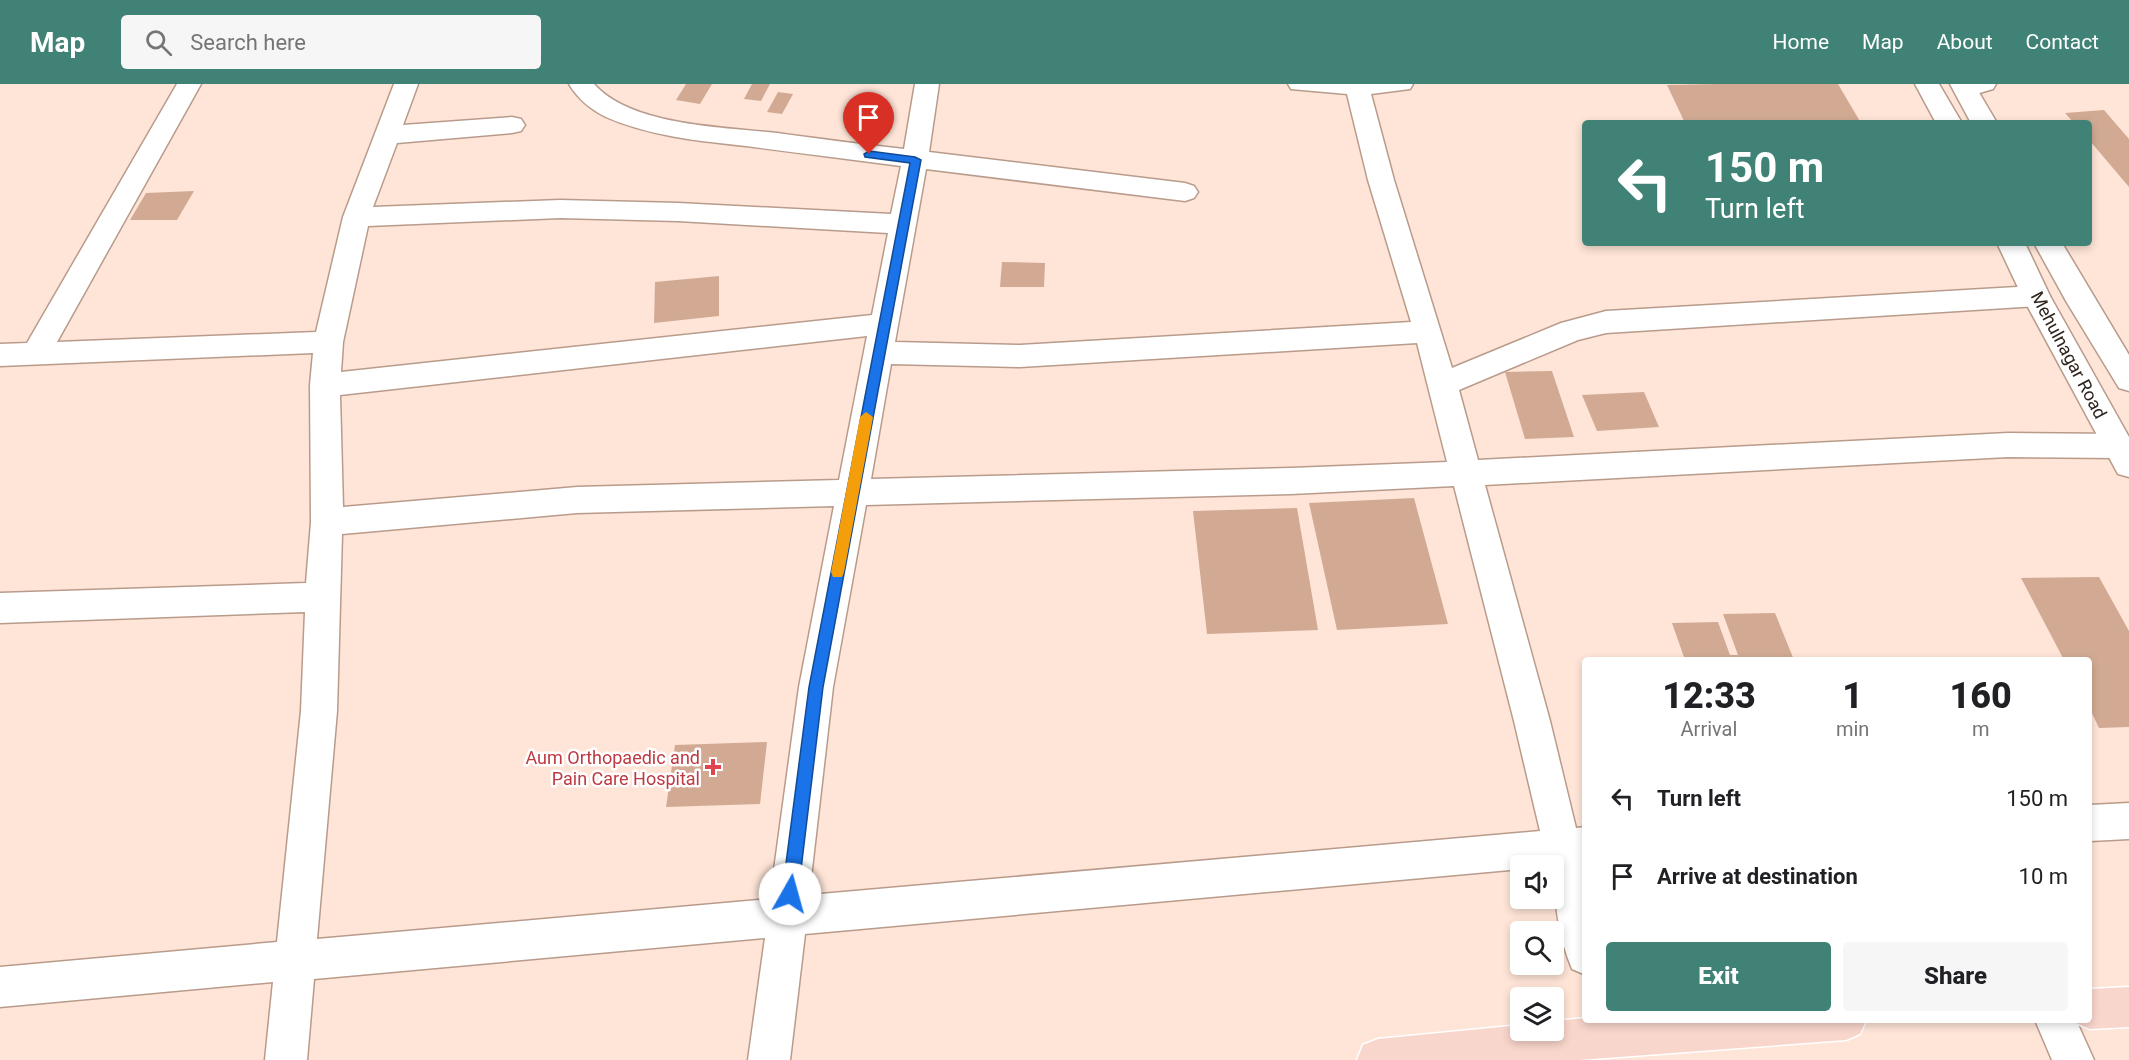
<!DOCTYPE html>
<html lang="en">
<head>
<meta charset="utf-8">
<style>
	:root { --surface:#fff; --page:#f6f6f6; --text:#202124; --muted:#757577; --accent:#408376 }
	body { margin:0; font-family:Roboto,sans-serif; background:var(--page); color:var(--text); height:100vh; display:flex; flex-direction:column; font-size:22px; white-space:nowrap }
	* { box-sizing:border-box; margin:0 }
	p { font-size:20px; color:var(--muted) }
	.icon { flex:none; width:33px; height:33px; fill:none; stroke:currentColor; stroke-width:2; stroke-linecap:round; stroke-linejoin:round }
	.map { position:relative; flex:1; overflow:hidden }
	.details { position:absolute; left:1582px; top:573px; width:510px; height:366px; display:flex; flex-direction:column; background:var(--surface); border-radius:6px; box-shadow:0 3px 9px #0003 }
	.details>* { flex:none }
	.banner { position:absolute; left:1582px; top:36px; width:510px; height:126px; border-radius:6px; box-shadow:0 3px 9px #0003; background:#408376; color:#fff; overflow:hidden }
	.controls { position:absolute; left:1510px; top:771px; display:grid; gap:12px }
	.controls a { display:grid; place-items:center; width:54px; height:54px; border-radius:6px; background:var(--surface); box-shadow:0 3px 9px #0003; font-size:30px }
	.pin { position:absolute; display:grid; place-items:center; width:51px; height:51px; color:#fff; margin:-62px -26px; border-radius:50% 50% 50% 0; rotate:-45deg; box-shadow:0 0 6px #0007 }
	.pin .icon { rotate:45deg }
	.me { position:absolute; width:66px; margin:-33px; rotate:7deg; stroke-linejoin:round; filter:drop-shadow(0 0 4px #0008) }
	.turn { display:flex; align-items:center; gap:21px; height:126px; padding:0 24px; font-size:27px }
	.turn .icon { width:78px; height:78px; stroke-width:2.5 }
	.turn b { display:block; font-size:42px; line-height:51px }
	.eta { display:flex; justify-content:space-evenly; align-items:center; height:102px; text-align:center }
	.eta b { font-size:36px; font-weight:800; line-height:42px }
	.primary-button { display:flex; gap:12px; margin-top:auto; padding:12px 24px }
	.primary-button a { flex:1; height:69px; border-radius:6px; background:var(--accent); color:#fff; font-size:24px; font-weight:800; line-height:69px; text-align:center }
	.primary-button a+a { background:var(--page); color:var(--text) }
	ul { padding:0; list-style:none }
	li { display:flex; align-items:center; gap:18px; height:78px; padding:0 24px }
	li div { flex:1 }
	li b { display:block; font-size:22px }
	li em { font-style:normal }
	header { display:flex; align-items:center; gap:36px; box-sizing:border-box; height:84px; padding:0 30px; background:var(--accent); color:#fff }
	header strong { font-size:28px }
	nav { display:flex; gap:33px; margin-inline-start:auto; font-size:21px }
	.search { width:420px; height:54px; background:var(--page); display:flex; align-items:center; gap:15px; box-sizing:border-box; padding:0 21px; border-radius:6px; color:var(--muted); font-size:22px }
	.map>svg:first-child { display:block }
	.building { fill:#d2aa94 }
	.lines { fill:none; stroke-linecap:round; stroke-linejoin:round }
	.minor-casing { stroke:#b89b8b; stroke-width:3 }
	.tertiary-casing { stroke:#b89b8b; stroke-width:3 }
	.primary-casing { stroke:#fff; stroke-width:3 }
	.minor { fill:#fff; fill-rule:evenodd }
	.tertiary { fill:#fff; fill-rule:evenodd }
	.primary { fill:#f9d6cc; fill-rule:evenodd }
	.route { fill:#1a73e8; stroke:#114b97; stroke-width:1.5 }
	.slow { fill:#f59e0b }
	.health-dot { fill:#e0444e; stroke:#fff; stroke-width:2 }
	.labels { text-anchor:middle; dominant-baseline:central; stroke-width:5; stroke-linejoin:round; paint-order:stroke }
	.street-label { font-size:18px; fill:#31261f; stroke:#fff }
	.health-label { font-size:18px; fill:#be3a42; stroke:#fff; text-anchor:end }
</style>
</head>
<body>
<header>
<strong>Map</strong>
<div class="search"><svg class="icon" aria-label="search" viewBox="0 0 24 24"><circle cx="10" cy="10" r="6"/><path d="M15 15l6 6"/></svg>Search here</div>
<nav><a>Home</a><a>Map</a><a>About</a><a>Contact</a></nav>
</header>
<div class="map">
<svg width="2129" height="976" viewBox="0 0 2129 976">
	<rect width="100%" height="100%" fill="#fee5d7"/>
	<path class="building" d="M686,0H712L700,20L676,16Z
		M752,0H770L761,17L744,15Z
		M1716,0H1838L1861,39H1685L1667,1Z
		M778,8L793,10L782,30L767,28Z
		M2104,26L2129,55V103L2090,57V39H2074L2065,29Z
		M194,107L177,136H130L146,109Z
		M1002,178L1045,179L1044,203H1000Z
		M719,192V232L654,239L655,198Z
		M1552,287L1574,353L1525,355L1505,288Z
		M1644,308L1659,343L1597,347L1582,311Z
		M1414,414L1448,540L1337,546L1309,419Z
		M1297,424L1318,546L1207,550L1193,427Z
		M2099,493L2129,547V643L2099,644L2090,625V576H2064L2021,494Z
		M1775,529L1794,576H1685L1672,539L1718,538L1730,571H1738L1723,530Z
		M767,658L760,720L666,723L675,661Z"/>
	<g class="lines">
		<defs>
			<path id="minor" d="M177,0H201L57,258L316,248L343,133L394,0H418L403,41L512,33L521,35L525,41L521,47L512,49L397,59L373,123L560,116L678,119L891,130L901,82C849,75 797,69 746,62C699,57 649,52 606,33C590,25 578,15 569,0H594C631,42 724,43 777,49C819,55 861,60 904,65L915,0H939L929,68L1185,99L1194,102L1198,108L1194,114L1185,117L926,85L895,258L1020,261L1411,238L1368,96L1347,10L1291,5L1288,0H1413L1410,5L1371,10L1394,96L1452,284L1561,239L1606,227L2036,202L2046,205L2050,212L2046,219L2036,222L1606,249L1578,256L1459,306L1478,376L2008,349L2118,350L2129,353V370L2118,374L2008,373L1485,401L1550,637L1576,744L1586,743V891L1572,885C1558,852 1554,816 1554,782H1521V785L805,850L790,976H748L765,854L314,895L307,976H265L273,898L0,923V883L277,858L301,627L305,528L0,539V509L306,499L311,438L310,301L313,269L0,282V260L27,259ZM560,134L678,137L888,149L872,231L341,288L343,258L368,142ZM867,252L839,396L577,403L343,423L340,311ZM1417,259L1447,378L1291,384L871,395L891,280L1020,283ZM1454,402L1514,637L1540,747L809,811L833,603L866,421L1291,410ZM834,422L799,603L770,815L317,855L337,627L342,450L577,429Z
				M1957,0H1996L1993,5L1966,13L1957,11L1954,5Z
				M2129,719V755L2090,757V721Z"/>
			<path id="tertiary" d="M1915,0H1939L1962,39H1936Z
				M1950,0H1974L1997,39H1971Z
				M1997,159H2025L2050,212L2129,353V393L2118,390L2022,212Z
				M2034,159H2062L2129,271V307L2119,304L2066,217Z
				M2035,936H2076L2094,976H2052Z"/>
			<path id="primary" d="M2129,903V943L2090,945L2076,939L2074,936H2090V905Z
				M1586,934V936H1866L1860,950L1846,956L1579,976H1357L1363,961L1378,955L1521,941V946H1554V937Z"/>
		</defs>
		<use href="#minor" class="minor-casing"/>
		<use href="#tertiary" class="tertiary-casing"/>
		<use href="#primary" class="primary-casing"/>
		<use href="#minor" class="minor"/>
		<use href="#tertiary" class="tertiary"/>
		<use href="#primary" class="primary"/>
	</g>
	<path class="route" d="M869,67L915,73L921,76L823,603L798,810L796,815L790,818L784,815L782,810L809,603L910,79L865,73L864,70Z"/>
	<path class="slow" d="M866,328L873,333L844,488L842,493H833L831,488L860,333Z"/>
	<path class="health-dot" d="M710 674h6v6h6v6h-6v6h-6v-6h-6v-6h6z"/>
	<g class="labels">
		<g class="street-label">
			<text transform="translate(2069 271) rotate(62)">Mehulnagar Road</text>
		</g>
		<g class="health-label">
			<text x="700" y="673">Aum Orthopaedic and<tspan x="700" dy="21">Pain Care Hospital</tspan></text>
		</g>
	</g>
</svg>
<div class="controls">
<a><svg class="icon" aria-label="sound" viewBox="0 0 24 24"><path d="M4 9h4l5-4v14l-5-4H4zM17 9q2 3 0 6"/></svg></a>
<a><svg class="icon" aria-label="search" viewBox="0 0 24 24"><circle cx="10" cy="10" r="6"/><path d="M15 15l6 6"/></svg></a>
<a><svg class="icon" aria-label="layers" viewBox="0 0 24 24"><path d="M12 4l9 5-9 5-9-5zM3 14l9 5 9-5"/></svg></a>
</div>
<div class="pin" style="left:869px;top:70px;background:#d93025"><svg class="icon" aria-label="arrive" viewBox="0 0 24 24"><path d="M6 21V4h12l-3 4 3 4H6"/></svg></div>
<svg class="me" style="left:790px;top:810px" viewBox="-20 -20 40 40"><circle r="19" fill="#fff"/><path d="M0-13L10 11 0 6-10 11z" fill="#1a73e8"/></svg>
<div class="banner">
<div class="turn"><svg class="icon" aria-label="left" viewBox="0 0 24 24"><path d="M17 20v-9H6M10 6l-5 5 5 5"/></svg><div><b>150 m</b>Turn left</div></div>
</div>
<section class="details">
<div class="eta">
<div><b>12:33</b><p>Arrival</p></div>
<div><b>1</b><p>min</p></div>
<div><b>160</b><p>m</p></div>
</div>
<ul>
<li><svg class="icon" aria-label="left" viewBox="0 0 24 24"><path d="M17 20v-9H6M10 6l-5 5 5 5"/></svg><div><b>Turn left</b></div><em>150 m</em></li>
<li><svg class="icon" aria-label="arrive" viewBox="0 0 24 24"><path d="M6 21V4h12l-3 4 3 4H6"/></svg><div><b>Arrive at destination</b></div><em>10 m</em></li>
</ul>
<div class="primary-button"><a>Exit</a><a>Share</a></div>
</section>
</div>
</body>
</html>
